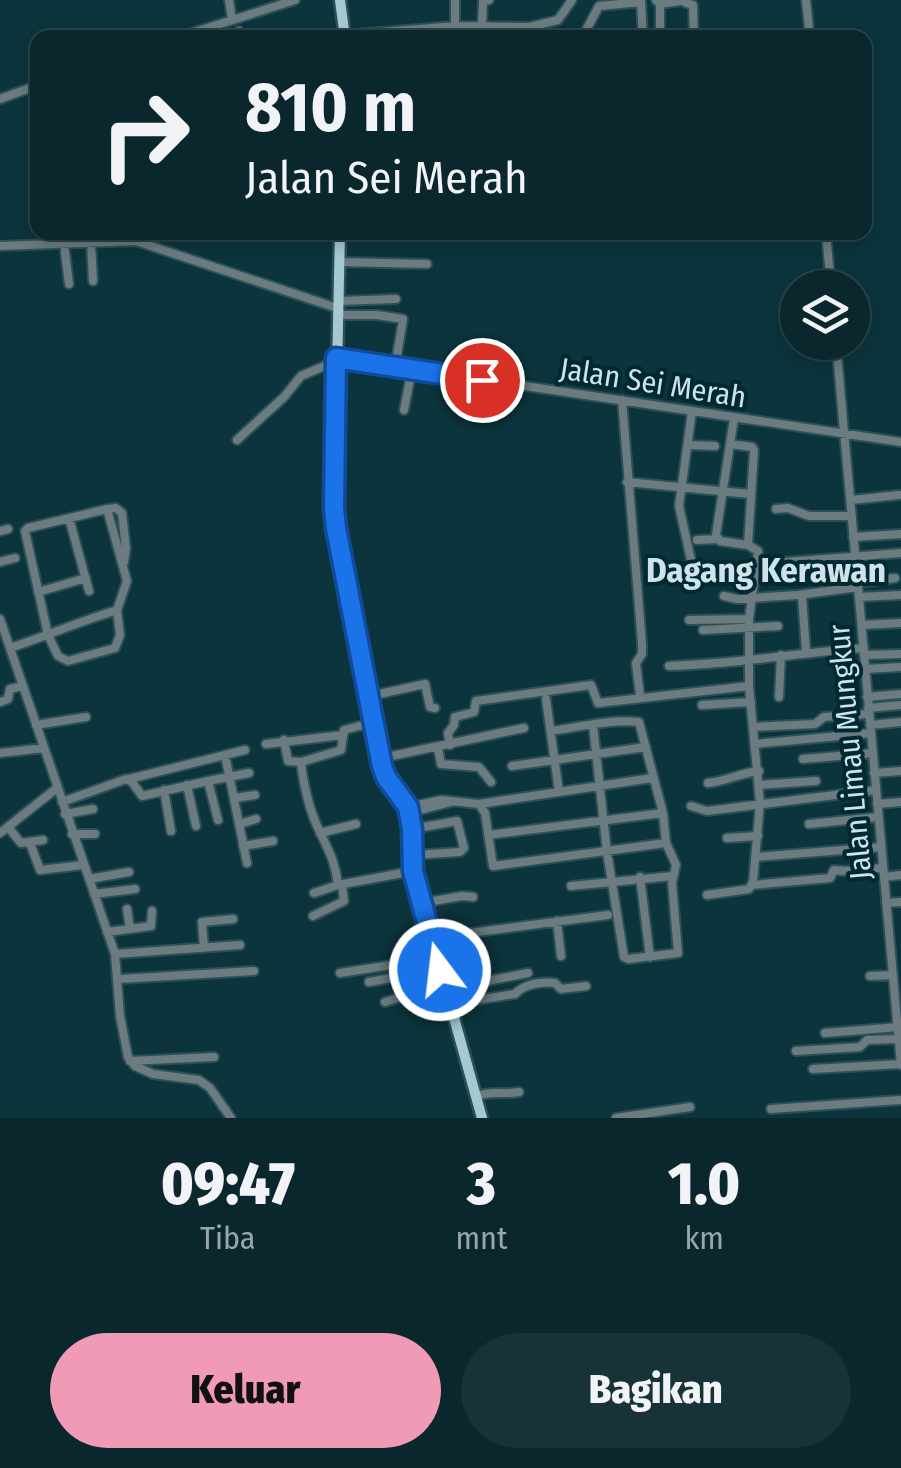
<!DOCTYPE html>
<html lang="id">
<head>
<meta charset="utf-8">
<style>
	:root { --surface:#09272d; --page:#173339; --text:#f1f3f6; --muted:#99a5aa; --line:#294449; --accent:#f09ab6 }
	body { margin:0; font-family:"Fira Sans Condensed",sans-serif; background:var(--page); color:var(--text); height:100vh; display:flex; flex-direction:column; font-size:38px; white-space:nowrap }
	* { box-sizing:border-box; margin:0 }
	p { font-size:32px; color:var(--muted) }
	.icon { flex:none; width:55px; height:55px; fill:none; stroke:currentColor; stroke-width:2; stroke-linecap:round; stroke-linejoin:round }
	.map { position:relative; height:1118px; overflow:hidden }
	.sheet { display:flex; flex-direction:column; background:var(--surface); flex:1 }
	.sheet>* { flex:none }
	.banner { position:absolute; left:30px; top:30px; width:842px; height:210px; border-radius:20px; box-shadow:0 5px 15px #0003,0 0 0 2px var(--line); background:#09272d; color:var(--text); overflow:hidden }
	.tools { position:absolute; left:780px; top:270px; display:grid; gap:20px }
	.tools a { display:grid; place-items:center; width:90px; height:90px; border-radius:50%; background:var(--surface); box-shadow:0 5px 15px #0003,0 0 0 2px var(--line); font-size:50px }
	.pin { position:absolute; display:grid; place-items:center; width:85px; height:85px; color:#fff; margin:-42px; border:5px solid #fff; border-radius:50%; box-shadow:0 2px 10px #0007 }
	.me { position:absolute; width:110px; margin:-55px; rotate:345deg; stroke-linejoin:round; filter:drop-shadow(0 0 8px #0008) }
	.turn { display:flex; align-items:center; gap:35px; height:210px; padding:0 50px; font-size:45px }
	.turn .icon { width:130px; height:130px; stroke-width:2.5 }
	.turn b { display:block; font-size:70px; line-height:85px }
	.eta { display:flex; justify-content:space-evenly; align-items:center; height:170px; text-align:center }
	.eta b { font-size:60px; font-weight:800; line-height:70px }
	.primary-button { display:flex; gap:20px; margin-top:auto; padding:20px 50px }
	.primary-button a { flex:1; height:115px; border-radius:60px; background:var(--accent); color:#111; font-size:40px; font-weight:800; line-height:115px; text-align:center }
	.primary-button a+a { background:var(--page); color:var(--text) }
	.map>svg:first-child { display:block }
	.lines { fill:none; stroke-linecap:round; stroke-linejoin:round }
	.minor-casing { stroke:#2b5058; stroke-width:12 }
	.major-casing { stroke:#2b5058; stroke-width:15 }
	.minor { stroke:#6b7b7f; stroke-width:8 }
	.major { stroke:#a6c8d1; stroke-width:10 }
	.route-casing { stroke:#114b97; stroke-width:25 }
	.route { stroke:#1a73e8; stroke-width:18 }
	.labels { text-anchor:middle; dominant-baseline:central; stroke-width:8; stroke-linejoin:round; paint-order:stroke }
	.street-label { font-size:30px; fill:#cfe3e8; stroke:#012932 }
	.quarter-label { font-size:35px; font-weight:bold; fill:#cfe3e8; stroke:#012932 }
</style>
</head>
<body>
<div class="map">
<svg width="901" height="1118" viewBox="0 0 901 1118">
	<rect width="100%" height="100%" fill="#0c343c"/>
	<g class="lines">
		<defs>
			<path id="minor" d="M229,0L232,19
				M455,0V26
				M656,0L660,4L687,0
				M806,0L810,38
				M686,3L693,5L694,38
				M482,27L483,1L489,0
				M239,31L242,38
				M345,35L455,26L529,27L558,20L572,0
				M176,38L295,0
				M582,38L599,6L641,2L643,38
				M660,38V4
				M0,99L38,85
				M826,232L831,288
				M136,241L167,232
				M91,242L93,281
				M64,243L69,284
				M0,246L136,241L337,308
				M340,262L427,264
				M338,301L396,299
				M337,315H377L403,319L395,367
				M836,342L901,1065
				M337,358L901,442
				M622,400L642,644V654L636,663L640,696
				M404,410L412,369
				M692,411L679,506L693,569L710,573
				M237,440L284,397L301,376L336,361
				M730,444L752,447L754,450L748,545
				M689,445L715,446
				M627,482L750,494
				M851,500L899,495
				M107,509L116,508L122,513L126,549L124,562
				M776,509L788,508L809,516H852
				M69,518L89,591
				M0,531L8,529
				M853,537L901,534
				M697,540L718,539
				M0,562L15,558
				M758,564L901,553
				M731,577L754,579
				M857,583L895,578
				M38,592L86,578
				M802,595L806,652
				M724,596L737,599L798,595L858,587
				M859,597L901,595
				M0,619L115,954L120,1016L128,1057L135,1066L153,1074L199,1080L210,1088L231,1118
				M689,620L749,619
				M862,625L901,623
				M703,630L778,626
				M10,648C46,636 81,621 117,610L127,581L107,509L28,528L25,531L48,635L58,656L68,661L115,648L120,635L117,610
				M864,655L901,654
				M669,666C735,664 798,653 864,648
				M865,669L901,667
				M370,696L425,684L430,707L435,708
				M779,697L781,655
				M867,697L901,694
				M546,699L559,792
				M0,702L8,699L10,689L23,686
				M702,705L751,702
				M868,708L901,705
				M375,722L344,730L341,750L301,762C303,784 310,813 320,832C329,851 336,864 338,885L413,871
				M36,725L86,717
				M870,725L901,722
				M753,727L815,724L824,717L869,714
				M551,731C579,727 611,719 639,722L663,813L666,843L676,865L672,883L678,953L628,959L624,957L607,852L593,725
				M284,740L288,761L301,762
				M266,744L343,735
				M755,744L871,733
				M450,745L448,733L454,725L455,717L474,712L476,701L591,685L598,703L749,686
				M438,748L441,764L479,767L491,782
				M0,753L44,748
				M225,755L247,863
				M382,758L524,728
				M803,759L873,753
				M512,766L646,747
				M874,773L901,771
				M129,779L245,750
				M208,781L249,773
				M708,783C727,781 740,773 759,771
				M187,785L196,826
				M759,785L816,781
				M164,790L171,831
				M234,798L255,795
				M62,802L126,779L132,782L142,796L208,781L218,820
				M479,804L652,778
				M877,804L901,802
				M691,806L707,811L875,790
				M408,807L441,800L479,804L485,813L493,866L666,843
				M409,813L451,802
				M65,814L93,809
				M239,824L256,819
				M809,824L878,817
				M8,827L21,843L43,840
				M412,829L457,821L464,848L460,852L413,855
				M0,833L57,788
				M320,833L356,824
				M72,834H95
				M488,835L663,813
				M727,838L758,836
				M30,843L40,870L83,865
				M243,846L273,841
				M756,857L881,847
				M640,877L650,957
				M884,877L901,875
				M89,879L129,872
				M752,885L830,878L834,870C850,873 866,868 883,868
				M571,886L673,876
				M314,893L338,885
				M94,894L135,889
				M707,895L749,889L753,882L760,803L749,686V619L758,551L748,545L720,541L716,535L734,418
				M422,903L462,896L473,897
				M886,903L901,902
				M127,909L130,928
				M313,916L344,901L342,884
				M557,921L561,956
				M107,932L151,926L152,911
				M432,938L608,915
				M204,948L202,922L233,919
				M115,954L240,945
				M340,973L436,958
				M870,976L893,975
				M119,979L254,971
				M369,982L440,969
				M448,996L492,980L528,973
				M385,1002L444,983
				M450,1004L515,994C524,984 542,981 555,983L561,989L586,986
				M825,1033L898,1027
				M796,1051L860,1047L867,1040L899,1039
				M130,1061L214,1057
				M813,1069L901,1064
				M477,1096C493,1090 503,1095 519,1092
				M771,1109L901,1100
				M616,1118L690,1107"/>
			<path id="major" d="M340,0L345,38
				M340,232L334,509L384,772L405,801L409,813L413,871L482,1118"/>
		</defs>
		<use href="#minor" class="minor-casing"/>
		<use href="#major" class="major-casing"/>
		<use href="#minor" class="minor"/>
		<use href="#major" class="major"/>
	</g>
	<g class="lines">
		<defs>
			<path id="route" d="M440,970L413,871L412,829L408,807L386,777L382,766L336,528L334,508L336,358L482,380"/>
		</defs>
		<use href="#route" class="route-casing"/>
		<use href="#route" class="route"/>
	</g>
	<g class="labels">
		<g class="street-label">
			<text transform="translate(653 383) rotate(9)">Jalan Sei Merah</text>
			<text transform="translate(850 752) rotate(-95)">Jalan Limau Mungkur</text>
		</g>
		<g class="quarter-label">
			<text x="766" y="570">Dagang Kerawan</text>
		</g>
	</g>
</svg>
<div class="tools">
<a><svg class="icon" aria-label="layers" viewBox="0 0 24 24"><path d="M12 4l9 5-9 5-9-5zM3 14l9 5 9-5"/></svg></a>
</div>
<div class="pin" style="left:482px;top:380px;background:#d93025"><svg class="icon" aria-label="arrive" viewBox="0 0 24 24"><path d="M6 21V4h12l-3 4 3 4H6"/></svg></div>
<svg class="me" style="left:440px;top:970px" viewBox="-20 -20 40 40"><circle r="17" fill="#1a73e8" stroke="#fff" stroke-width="3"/><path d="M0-11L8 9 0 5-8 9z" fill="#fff"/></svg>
<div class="banner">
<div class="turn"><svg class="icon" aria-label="right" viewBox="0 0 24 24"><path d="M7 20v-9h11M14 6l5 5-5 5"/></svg><div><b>810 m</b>Jalan Sei Merah</div></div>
</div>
</div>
<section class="sheet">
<div class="eta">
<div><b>09:47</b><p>Tiba</p></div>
<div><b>3</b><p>mnt</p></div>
<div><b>1.0</b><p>km</p></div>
</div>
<div class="primary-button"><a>Keluar</a><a>Bagikan</a></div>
</section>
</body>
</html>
